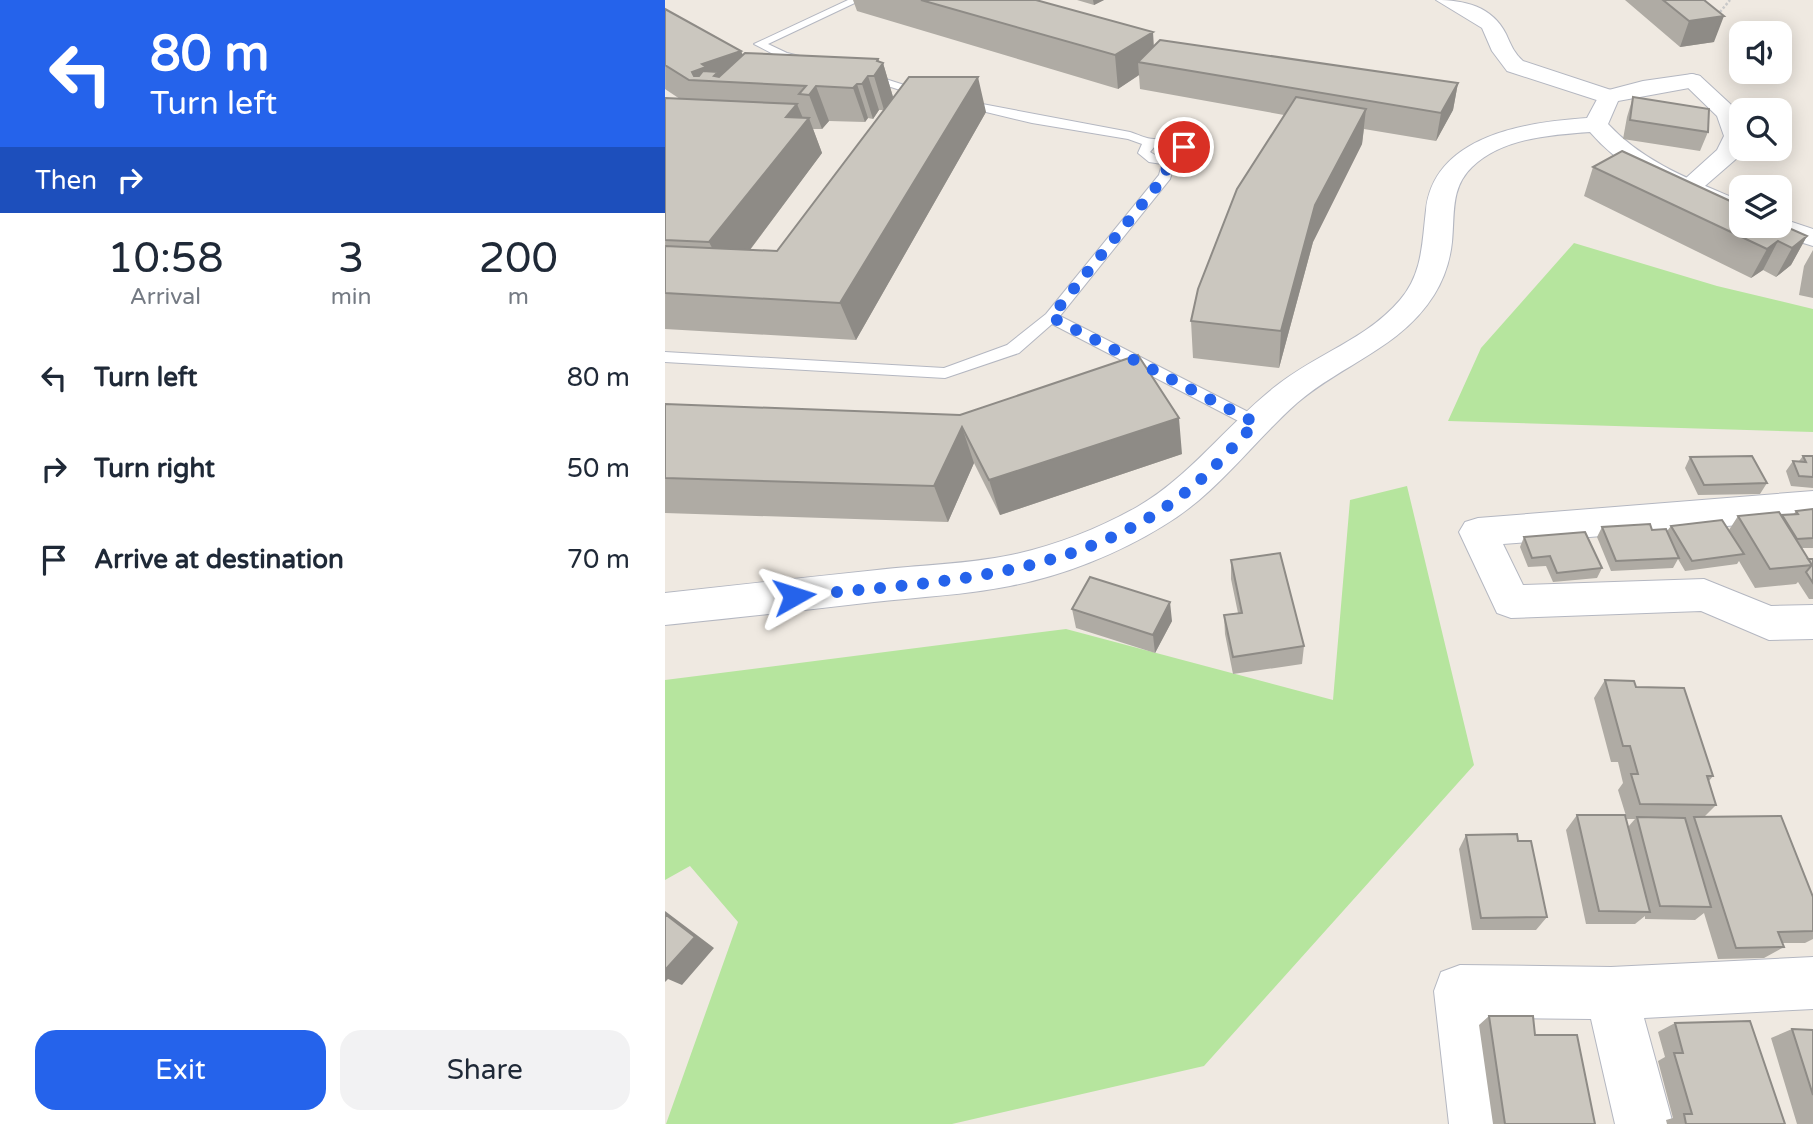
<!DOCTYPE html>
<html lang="en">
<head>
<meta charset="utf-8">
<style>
	:root { --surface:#fff; --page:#f2f2f3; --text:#1f2937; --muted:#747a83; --accent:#2563eb }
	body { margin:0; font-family:"Varela Round",sans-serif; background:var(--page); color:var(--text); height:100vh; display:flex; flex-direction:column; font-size:26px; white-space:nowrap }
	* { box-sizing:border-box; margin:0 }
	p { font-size:23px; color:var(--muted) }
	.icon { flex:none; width:38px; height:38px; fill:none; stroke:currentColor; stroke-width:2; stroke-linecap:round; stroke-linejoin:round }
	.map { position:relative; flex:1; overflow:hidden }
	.sheet { display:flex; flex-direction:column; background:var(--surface); width:665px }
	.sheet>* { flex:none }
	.top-card { background:#2563eb; color:#fff; overflow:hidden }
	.fabs { position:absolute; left:1064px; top:21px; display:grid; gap:14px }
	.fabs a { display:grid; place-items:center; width:63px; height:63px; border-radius:14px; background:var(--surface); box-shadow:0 4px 18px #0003; font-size:35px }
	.pin { position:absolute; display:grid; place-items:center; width:60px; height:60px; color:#fff; margin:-30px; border:4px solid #fff; border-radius:50%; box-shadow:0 2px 7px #0007 }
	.me { position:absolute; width:77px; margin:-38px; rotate:84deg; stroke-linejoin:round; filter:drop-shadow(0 0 5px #0008) }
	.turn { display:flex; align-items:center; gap:24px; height:147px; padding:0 35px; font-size:32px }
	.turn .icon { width:91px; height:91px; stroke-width:2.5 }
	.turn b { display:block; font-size:49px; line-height:60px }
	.then { display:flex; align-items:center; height:66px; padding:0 35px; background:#0003; gap:14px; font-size:26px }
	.eta { display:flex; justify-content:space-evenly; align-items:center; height:119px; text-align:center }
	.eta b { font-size:42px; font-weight:600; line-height:49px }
	.primary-button { display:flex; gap:14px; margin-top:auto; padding:14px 35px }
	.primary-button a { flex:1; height:80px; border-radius:21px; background:var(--accent); color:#fff; font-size:28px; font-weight:600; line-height:80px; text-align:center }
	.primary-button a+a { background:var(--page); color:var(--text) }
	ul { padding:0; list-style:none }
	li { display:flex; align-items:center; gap:21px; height:91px; padding:0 35px }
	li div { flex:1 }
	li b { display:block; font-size:26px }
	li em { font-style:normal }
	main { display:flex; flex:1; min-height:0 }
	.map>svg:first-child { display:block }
	.green { fill:#b6e59e }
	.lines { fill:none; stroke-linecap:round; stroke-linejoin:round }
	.lane-casing { stroke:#b4b7c1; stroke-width:2 }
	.street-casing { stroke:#b4b7c1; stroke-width:2 }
	.secondary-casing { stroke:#b4b7c1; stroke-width:2 }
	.path { stroke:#c9c9c9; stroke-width:2.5; stroke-dasharray:2.5 2; stroke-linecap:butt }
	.lane { fill:#fff; fill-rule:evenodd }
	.street { fill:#fff; fill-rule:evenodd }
	.secondary { fill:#fff; fill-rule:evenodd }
	.wall { fill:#afaba4; fill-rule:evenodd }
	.shaded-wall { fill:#8e8b86 }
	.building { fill:#cbc7bf; stroke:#8e8b86; stroke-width:2 }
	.route { stroke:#2563eb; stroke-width:12; stroke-dasharray:0 21.6 }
</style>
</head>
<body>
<main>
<section class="sheet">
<div class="top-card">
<div class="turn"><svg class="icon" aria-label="left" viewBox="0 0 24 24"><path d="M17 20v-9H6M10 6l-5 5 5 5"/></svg><div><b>80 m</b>Turn left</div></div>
<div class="then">Then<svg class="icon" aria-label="right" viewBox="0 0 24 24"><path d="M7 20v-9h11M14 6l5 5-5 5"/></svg></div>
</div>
<div class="eta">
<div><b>10:58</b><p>Arrival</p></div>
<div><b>3</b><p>min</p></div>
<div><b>200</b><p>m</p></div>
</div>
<ul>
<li><svg class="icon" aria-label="left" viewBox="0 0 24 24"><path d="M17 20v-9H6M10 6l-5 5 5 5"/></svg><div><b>Turn left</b></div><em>80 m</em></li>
<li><svg class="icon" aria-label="right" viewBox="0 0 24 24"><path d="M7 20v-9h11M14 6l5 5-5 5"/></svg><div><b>Turn right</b></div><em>50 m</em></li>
<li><svg class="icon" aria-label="arrive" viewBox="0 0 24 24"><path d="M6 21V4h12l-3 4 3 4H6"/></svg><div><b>Arrive at destination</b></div><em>70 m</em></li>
</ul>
<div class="primary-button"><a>Exit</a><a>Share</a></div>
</section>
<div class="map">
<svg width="1148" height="1124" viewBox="0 0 1148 1124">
	<rect width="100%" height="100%" fill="#efe9e1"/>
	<path class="green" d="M909,243L1052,286L1148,309V432L783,421L816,348Z
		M742,486L809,765L539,1066L287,1124H1L73,922L25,866L0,880V680L401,629L668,700L685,500Z"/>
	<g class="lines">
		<defs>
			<path id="lane" d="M183,0H196L103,44L122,53L147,59V63L114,57L89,44Z
				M202,73L264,93L266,95L260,98L198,78L196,76Z
				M296,100L465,132C472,134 481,139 489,139C505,139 515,134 526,150L520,157L510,163L505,179L395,316L597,419L599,423L597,427H585L387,324L354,353L280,378L0,362V352L279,368L342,345L381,314L494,175L497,164L484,162L473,153L477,144L463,139L367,123L292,105L290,103ZM504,144L514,150C505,158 495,159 485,152L490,146Z"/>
			<path id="street" d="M771,0C799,0 827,6 841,34C846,45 849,53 858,61L952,92L955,97L952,102L944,104L842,71L827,51L817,28Z
				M1027,74L1035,76L1075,113L1077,149L1071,159L1033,192L1024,195L1015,192L1011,187L1052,150L1059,136L1052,116L1016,81L1019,76Z
				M1148,491V519L838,544L858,585L1039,579L1106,606L1148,605V639L1104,640L1036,611L846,618L832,613L794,532L800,522L813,518Z
				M1148,957V1009L979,1018L1008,1124H950L926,1019L826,1018L842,1124H784L769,991L776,972L795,965L946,967Z"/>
			<path id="secondary" d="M1027,74L1035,76L1038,81L1035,86L953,101L943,124C979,163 1029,181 1076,201V219C1062,216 1049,209 1035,203C994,185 955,167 925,132C885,135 837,138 807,167C785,188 790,215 787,242C785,261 779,279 769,295C736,348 677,364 632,403C586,444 552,494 498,526C453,554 397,576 345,586C301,595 254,597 209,602C140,610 70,618 0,625V593C71,585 142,577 212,570C256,565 303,564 346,555C389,546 433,529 472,507C527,475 562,424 611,386C651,354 702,339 735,300C758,273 757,242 761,210C769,135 862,122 922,118L936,92L978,81Z
				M1115,218L1148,229V246L1103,232L1100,226H1115Z"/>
		</defs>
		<use href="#lane" class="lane-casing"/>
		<use href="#street" class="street-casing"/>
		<use href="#secondary" class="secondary-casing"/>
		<path class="path" d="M1055,12L1065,0"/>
		<use href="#lane" class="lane"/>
		<use href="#street" class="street"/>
		<use href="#secondary" class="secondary"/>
	</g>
	<path class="wall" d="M188,0H371L489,46L793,83L788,110L771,141L699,129L697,144L648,242L614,368L528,358L526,321L619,115L475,89L474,75L453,89L192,11Z
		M412,0H439L429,5Z
		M960,0H1041L1049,42L1015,47Z
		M0,9L76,51L78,55L213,59L214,62L218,63L228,97L321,112L191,340L0,329V98L15,99L0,89ZM214,110H219L112,251L85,250L157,153L148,129H157L164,121L200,122L203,118L208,119Z
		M968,97L1043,132L1035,151L958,139L962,117Z
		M928,167L1142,236L1126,265L1111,277L1098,270L1086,278L919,196Z
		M1148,250V298L1134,295L1139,266Z
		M0,404L295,415L517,454L335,515L309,463L283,522L0,513Z
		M1138,456H1148V488L1126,486L1121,471L1128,461H1134Z
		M1025,457L1102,483L1095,494L1033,495L1020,468Z
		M1148,509V548H1136L1143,559H1148V599H1144L1133,582L1131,584L1090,588L1074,561L1072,564L1020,571L1013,559L1008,568L946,571L932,537L937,527L1002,531L1006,526L1064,530L1073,516H1116L1128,515L1131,511Z
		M859,537L937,568L932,578L888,582L881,566L863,567L855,547Z
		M566,560L639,646L637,664L568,674L560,634L559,615L573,613L566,579Z
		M407,609L507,621L490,653L411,628Z
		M940,680L971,687L1048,776L1044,781L1051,805L1039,817L1148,897V939L1140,943H1117L1119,947L1099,958L1053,959L1039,913L1030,920L980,919V916L970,924H921L901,830L912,815L963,827L970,819H962L953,790L958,783L953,762H946L929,698Z
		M801,835L853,841L882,917L871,930H807L794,849Z
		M824,1016L870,1035L930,1124H828L814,1025Z
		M1010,1023L1120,1124H1002L1001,1120L1008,1118L993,1061L1000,1057L993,1032Z
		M1127,1029L1148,1030V1124H1132L1106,1038Z"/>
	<path class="shaded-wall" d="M428,0H439L429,5Z
		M1059,16L1049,42L1015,47L1024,21Z
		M488,32L490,65L473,62L474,75L453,89L450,55Z
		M76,51L89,83L31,80L27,72L37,64Z
		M213,59L215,67L218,63L228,97L219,110L209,76Z
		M203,76L214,110L208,119L197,84Z
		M313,77L321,112L191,340L175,303Z
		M793,83L788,110L771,141L776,113Z
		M192,84L203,118L200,122L188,88Z
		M151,86L164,121L157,129L144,95Z
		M132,104L140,123L144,118L157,153L63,279L44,242L121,117Z
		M701,109L697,144L648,242L614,368L616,331L650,205Z
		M1142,236L1126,265L1111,277L1127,248Z
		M1113,241L1098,270L1086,278L1102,249Z
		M514,418L517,454L335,515L324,480Z
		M297,427L309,463L283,522L269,486Z
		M505,602L507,621L490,653L488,635Z
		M0,911L49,948L17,985L3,979L0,982Z"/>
	<path class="building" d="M256,0H371L488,32L450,55Z
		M998,0H1039L1059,16L1024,21Z
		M0,9L76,51L37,64L41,67L27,72L29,76H34L38,71L53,72L49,76L54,77L80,53L213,59L212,61L218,63L209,76H203L197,84H192L188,88L151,86L144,95L134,94L141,86L24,80L0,65Z
		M495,40L793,83L776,113L473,62Z
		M244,77H313L175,303L0,293V246L112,251Z
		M631,97L701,109L650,205L616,331L526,321L533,289L572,189Z
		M968,97L1044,109L1043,132L965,120Z
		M0,98L132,104L121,117L144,118L44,242L0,240Z
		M957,151L1076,206V226H1115V224L1142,236L1127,248L1113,241L1102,249L928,167Z
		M473,355L514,418L324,480L297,427L269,486L0,478V404L295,415Z
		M1087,456L1102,483L1039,485L1025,457Z
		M1138,456H1148V477L1134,476L1128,461L1141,462Z
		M1148,509V538L1132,539L1117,515L1133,514L1131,511Z
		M1114,512L1147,565L1105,569L1073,516Z
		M1057,520L1079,554L1027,561L1006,526Z
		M985,524L987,530L1001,529L1014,558L951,561L937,527Z
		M920,532L937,568L892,573L885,556L867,558L859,537Z
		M615,553L639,646L568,657L559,615L577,613L566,560Z
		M1143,559H1148V583L1141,572L1147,565Z
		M425,577L505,602L488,635L407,609Z
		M940,680L969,681L971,687L1019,688L1048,776H1042L1051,805L975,804L966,774H973L965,746H958Z
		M912,815H960L985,912L934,911Z
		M1116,816L1148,897V931L1113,932L1119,947L1071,948L1029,817Z
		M972,817L1020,818L1046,907L995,906Z
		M852,834L853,841H866L882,917L816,918L801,835Z
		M0,914L30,937L0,970Z
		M824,1016H868L870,1035H912L930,1124H840Z
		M1085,1021L1120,1124H1021L1019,1114H1027L1009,1053H1018L1010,1023Z
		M1127,1029L1148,1030V1095Z"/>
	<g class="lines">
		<path class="route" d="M129,596C266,582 416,580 527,487C550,468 570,444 591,423L386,317L500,176L504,160L515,156L519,147"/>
	</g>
</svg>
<div class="fabs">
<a><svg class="icon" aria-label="sound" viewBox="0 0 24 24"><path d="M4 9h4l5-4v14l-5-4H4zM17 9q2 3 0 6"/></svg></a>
<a><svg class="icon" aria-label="search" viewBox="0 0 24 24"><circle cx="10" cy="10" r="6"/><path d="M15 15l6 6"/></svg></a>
<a><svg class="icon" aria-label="layers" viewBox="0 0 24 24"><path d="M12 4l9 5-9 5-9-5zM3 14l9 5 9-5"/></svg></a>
</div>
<div class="pin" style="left:519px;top:147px;background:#d93025"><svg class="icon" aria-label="arrive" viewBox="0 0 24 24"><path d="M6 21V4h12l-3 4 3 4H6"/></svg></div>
<svg class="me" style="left:129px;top:596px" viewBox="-20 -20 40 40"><path d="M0-17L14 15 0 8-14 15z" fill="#2563eb" stroke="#fff" stroke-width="4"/></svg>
</div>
</main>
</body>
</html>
